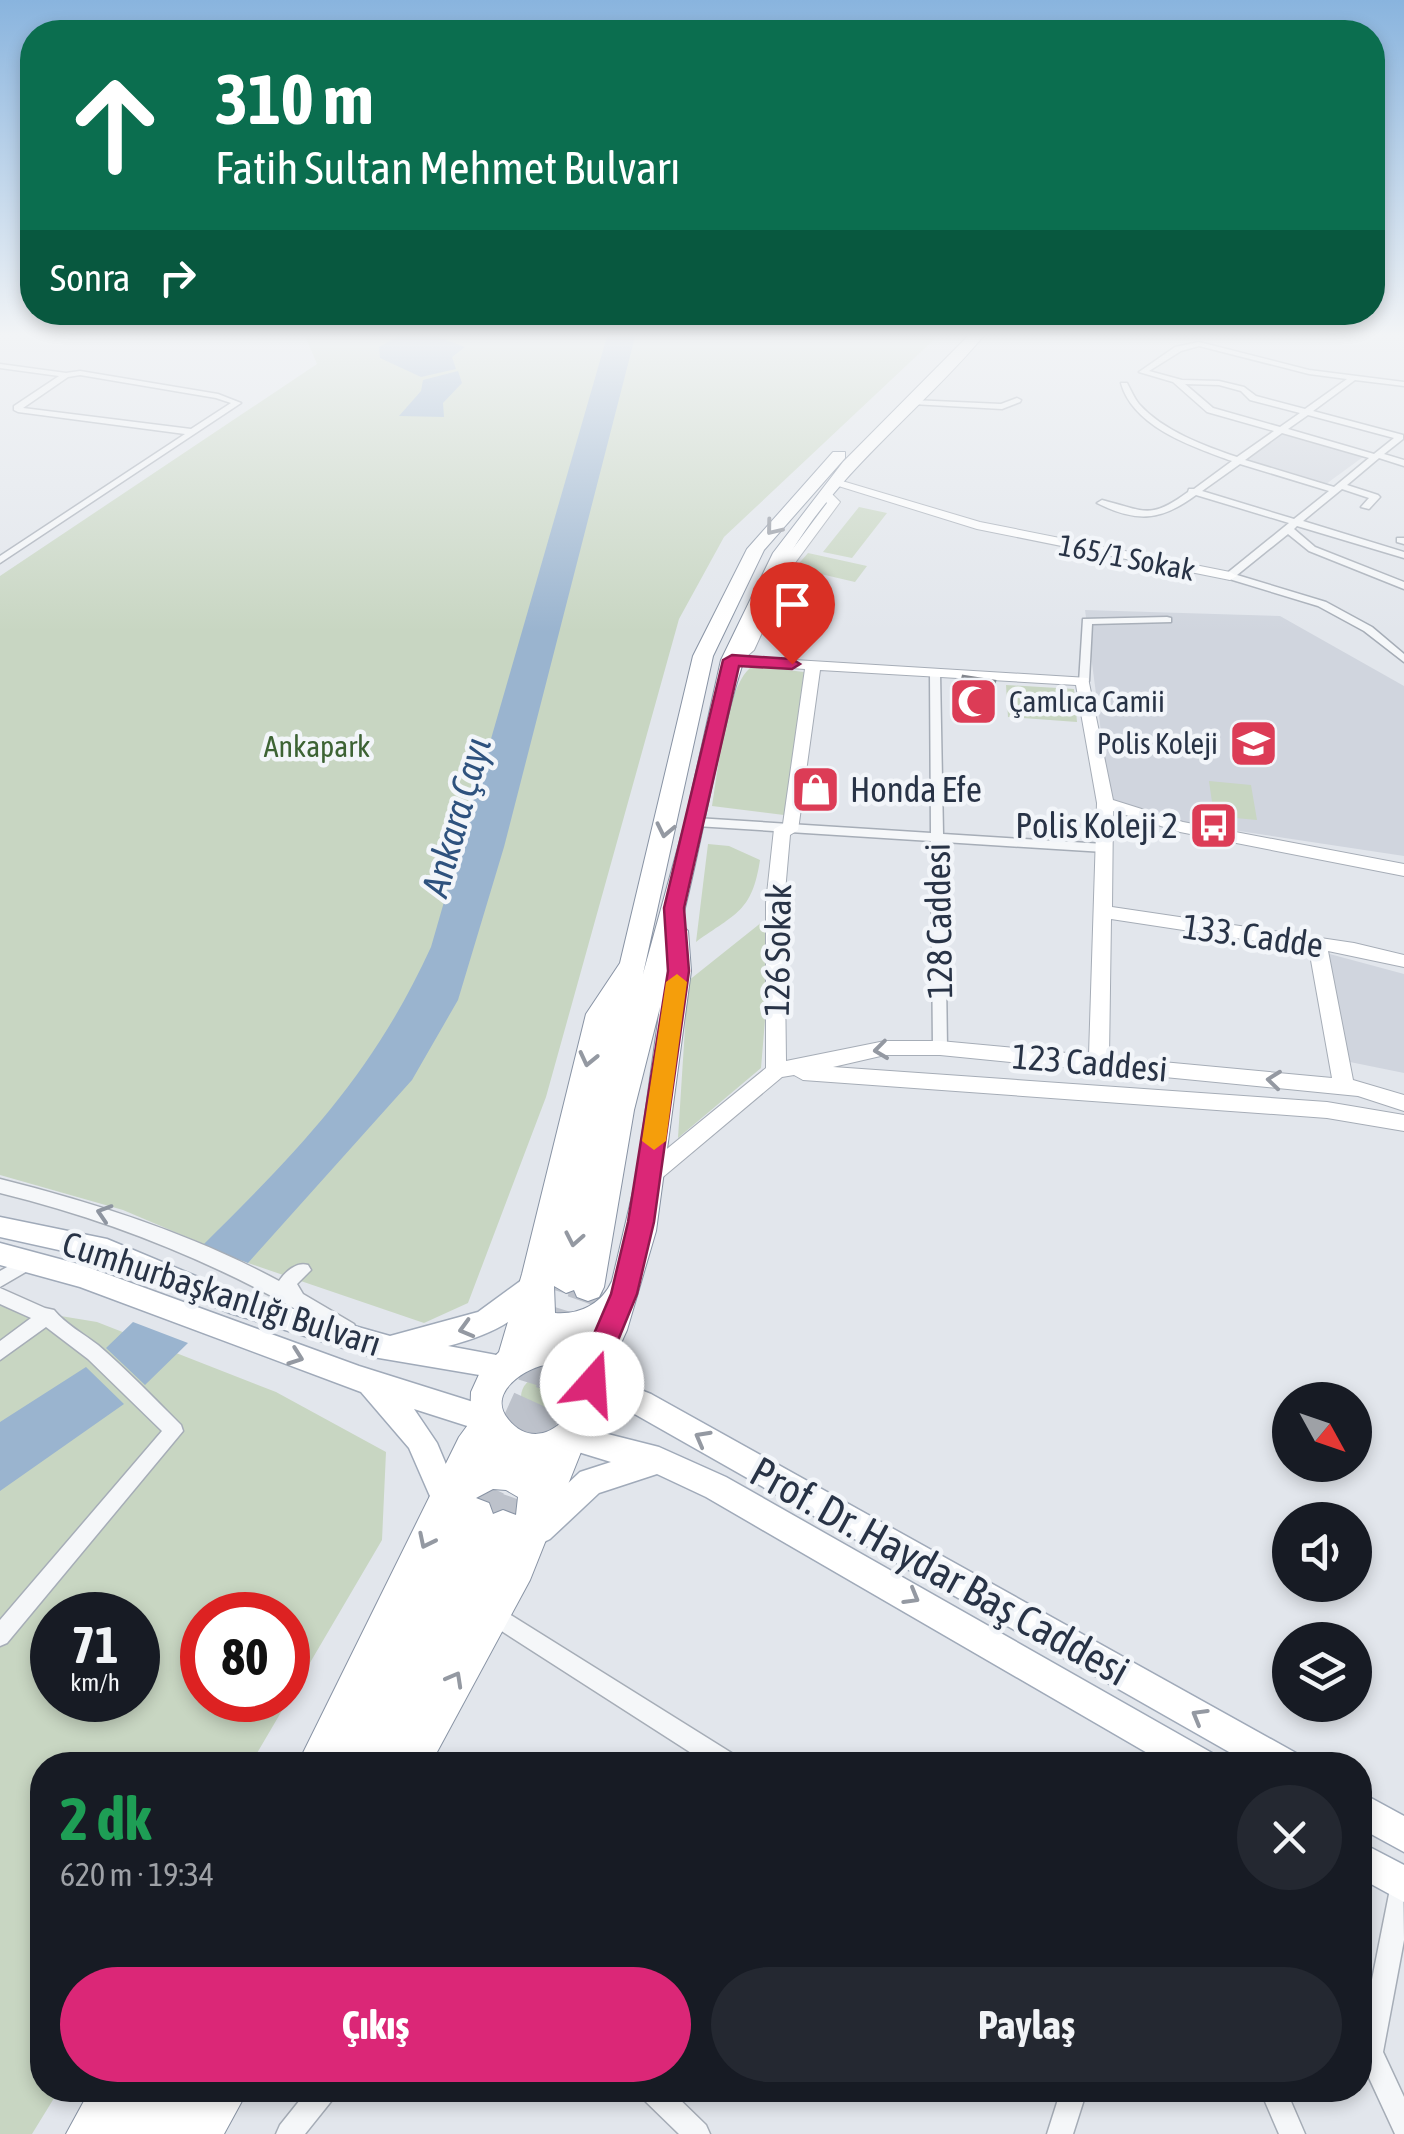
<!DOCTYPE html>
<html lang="tr">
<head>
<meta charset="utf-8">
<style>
	:root { --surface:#171b24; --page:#242831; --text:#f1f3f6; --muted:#9ea1a6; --accent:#db2777 }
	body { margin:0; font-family:"Asap Condensed",sans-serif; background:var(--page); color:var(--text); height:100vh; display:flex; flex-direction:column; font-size:38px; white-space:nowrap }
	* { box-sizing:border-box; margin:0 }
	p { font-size:32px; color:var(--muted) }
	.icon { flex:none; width:55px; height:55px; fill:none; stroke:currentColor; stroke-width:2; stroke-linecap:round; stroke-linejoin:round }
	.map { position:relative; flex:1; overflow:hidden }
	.panel { position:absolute; left:30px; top:1752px; width:1342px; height:350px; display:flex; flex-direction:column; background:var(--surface); border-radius:40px; box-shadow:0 5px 15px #0003 }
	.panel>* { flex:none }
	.hud { position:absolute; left:20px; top:20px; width:1365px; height:305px; border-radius:40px; box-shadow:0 5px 15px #0003; background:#0b6e4f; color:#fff; overflow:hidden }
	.needle { width:65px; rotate:130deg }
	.fabs { position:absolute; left:1272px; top:1382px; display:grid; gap:20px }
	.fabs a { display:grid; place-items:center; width:100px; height:100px; border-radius:50%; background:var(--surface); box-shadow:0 5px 15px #0003; font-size:50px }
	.speed { position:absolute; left:30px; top:1592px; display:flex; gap:20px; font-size:50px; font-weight:700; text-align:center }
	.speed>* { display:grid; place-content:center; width:130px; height:130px; border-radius:50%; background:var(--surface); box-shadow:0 5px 15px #0003; line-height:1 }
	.speed small { font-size:25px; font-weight:400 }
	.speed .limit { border:15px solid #d22; background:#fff; color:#111 }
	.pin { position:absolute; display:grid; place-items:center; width:85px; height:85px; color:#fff; margin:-102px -42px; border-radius:50% 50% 50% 0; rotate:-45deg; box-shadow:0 0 10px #0007 }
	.pin .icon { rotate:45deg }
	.me { position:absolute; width:110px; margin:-55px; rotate:19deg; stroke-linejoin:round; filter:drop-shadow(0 0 8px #0008) }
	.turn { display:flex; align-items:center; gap:35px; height:210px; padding:0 30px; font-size:45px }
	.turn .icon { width:130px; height:130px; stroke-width:2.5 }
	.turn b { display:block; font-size:70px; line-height:85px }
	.then { display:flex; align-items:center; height:95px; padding:0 30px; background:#0003; gap:20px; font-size:38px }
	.round { display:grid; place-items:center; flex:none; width:105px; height:105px; border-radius:52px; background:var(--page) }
	.summary { display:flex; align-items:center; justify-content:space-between; height:170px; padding:0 30px }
	h1 { font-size:60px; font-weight:700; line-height:75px; color:#1e9e55 }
	.action { display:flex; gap:20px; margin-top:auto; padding:20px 30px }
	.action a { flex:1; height:115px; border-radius:60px; background:var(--accent); color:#fff; font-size:40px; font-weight:700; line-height:115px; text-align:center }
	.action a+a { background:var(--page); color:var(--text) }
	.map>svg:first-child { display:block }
	.built { fill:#d0d5de }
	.green { fill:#c8d6c2; fill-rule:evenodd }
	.water { fill:#9ab4cf }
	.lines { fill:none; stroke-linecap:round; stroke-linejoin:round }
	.highway-tunnel { stroke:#bdc2cb; stroke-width:32; stroke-dasharray:32 16; stroke-linecap:butt }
	.street-casing { stroke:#a6adb7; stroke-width:3 }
	.secondary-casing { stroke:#a6adb7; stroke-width:2 }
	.primary-casing { stroke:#a0aab9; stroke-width:3 }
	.highway-casing { stroke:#8893a4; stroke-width:2 }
	.street { fill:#f5f7f9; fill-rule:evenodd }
	.secondary { fill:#fff; fill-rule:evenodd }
	.primary { fill:#fff; fill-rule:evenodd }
	.highway { fill:#fff; fill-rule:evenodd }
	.wall { fill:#9fa4ae }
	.building { fill:#b9bfca; stroke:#82868d; stroke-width:2.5 }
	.oneway { stroke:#9499a2 }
	.oneway2 { stroke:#8e95a0 }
	.route { fill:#db2777; stroke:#8e194d; stroke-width:2.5 }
	.slow { fill:#f59e0b }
	.labels { text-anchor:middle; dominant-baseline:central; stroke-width:9; stroke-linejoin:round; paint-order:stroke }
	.far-street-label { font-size:30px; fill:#283346; stroke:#f2f5f9 }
	.far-poi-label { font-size:30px; fill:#283346; stroke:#f2f5f9; text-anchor:start }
	.far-park-label { font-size:30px; fill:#3d6334; stroke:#f2f5f9 }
	.poi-label { font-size:35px; fill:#283346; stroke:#f2f5f9; text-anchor:start }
	.street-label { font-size:35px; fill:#283346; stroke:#f2f5f9 }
	.water-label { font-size:38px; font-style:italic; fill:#2e527e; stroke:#f2f5f9 }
	.near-street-label { font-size:42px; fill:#283346; stroke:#f2f5f9 }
</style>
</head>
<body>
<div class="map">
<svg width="1404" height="2134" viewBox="0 0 1404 2134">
	<rect width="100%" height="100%" fill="#e2e6ec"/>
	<path class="built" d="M1278,433L1363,457L1326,484L1240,460Z
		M1085,610L1280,616L1404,686V856L1180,822L1110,800Z
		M1326,953L1404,974V1073L1350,1062Z"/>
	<path class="green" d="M304,333H941L724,537L679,619L546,1097L468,1303L424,1323L248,1263L123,1210L0,1175V576L317,364Z
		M859,507L887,513L852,558L823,552Z
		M808,553L867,566L855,582L795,568Z
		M753,666L804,672L784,815L712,806C717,776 727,680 753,666Z
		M1006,685L1074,689L1077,722L1008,717Z
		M1209,781L1251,785L1257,820L1214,816Z
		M708,844L729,846L760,860C752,912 736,913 696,942Z
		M762,922L773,924L761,1068L678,1138L688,981Z
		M0,1306L97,1322L276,1392L386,1452L382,1540L250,1765H42V2090H59L32,2134H0ZM52,1615H138V1700H52ZM202,1615H288V1700H202Z
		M521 1397a20 20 0 1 1 40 0a20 20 0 1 1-40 0Z"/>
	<path class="water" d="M404,333H427L465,347L452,357L456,369L421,377L380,358L379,347Z
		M608,333H636L504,847L458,1000L412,1080L248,1263L202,1246C300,1149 373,1074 431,947Z
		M458,371L462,383L443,403L444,417L399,416L421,391L423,380Z
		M133,1322L188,1343L145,1385L106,1348Z
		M86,1367L124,1404L0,1491V1422Z"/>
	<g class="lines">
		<path class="highway-tunnel" d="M476,1516L529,1399L566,1279
			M503,1528L588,1287"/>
		<defs>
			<path id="street" d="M1199,342L1309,370L1404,382V386L1355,380L1313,411L1403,435V439L1384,454L1404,460V466L1379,458L1347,485L1378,495L1380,497L1369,509L1361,507L1369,498L1342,489L1303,521L1404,552V558L1297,526L1294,529L1315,547L1404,582V589L1309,551L1288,534L1237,575L1326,602L1372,627L1404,654V662L1364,631L1318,606L1226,578V574L1289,523L1196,495C1161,521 1137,523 1097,503L1102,500C1145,511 1150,520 1188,492L1189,489H1194L1232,461C1193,447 1133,427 1121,383H1127C1131,390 1134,398 1139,404C1163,431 1205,446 1237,457L1274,431L1207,412L1173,382L1139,372L1175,347ZM1199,346L1309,374L1347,379L1305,409L1256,396L1244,387L1219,381L1182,380L1149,371L1181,351ZM1185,384L1219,385L1241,391L1250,400L1300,413L1280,427L1213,408ZM1308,415L1394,438L1374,454L1288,429ZM1282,433L1369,458L1334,487L1245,460ZM1240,464L1329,491L1294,519L1202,491Z
				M0,364L66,373L80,371L218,394L241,403L0,563V556L185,434L18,412L14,410V406L59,376L0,368ZM80,375L216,398L231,403L191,429L23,408L68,377Z
				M1017,398L1021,400L1020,402L1002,409L912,404L908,402L912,400L1001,404Z
				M1397,538H1404V544L1397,542Z
				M1167,617L1171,618V622L1092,624L1089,681L1087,683H1079L1083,619Z
				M935,670L940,673L943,834L1104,844L1110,848L1104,852L944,842L947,1048L940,1054L933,1048L931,841L696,826L690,822L696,818L931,833L930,673Z
				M0,1179C96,1203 192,1234 279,1281C285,1272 297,1261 308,1265L311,1270L297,1284L303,1294L354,1324L357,1330L354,1336L348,1338L342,1336C234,1270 122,1223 0,1193Z
				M30,1254L36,1256L38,1261L36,1266L0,1287V1271Z
				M0,1288L45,1308L54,1310C65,1324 84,1334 98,1345C127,1370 154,1398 181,1425L183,1431L7,1643L0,1646V1620L162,1431L88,1359L46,1327L0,1360V1341L31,1318L0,1304Z
				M493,1604L738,1757L741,1765H710L486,1621L483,1614L486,1607Z
				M1403,1872L1404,1940L1383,2052L1404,2097V2134H1395L1364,2067L1360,2069V2040L1391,1884L1395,1876Z
				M308,2090H337L333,2099L305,2134H276L280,2125Z
				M639,2090H670L706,2125L710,2134H679L643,2099Z
				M1061,2090H1087L1073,2134H1047Z
				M1260,2090H1286L1305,2134H1279Z"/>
			<path id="secondary" d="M832,478L980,522L1230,572L1237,576L1230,580L977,529L832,484Z
				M822,492H830L840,502L792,567L754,650L746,657L1088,678L1113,800L1183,822L1404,864V876L1180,832L1113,811L1112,907L1354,943L1404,955V967L1328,951L1353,1080L1404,1095V1111L1358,1096L940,1055H885L833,1067L1327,1102L1404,1115V1131L1327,1118L803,1080L794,1075L782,1077L657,1182L649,1185L641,1182L638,1176L641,1170L766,1068V903L774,829L783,824L805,669L731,664L724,660L741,648L779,567L827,503L820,495ZM820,670L1076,685L1097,803L1089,1055L940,1041H885L786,1061L784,903L790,835L798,830ZM1111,919L1309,949L1332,1078L1109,1057Z"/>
			<path id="primary" d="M0,1217L107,1239L234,1292L390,1336L478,1312L530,1274L539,1277L543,1285C526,1320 484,1337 448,1346L513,1358L517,1367L513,1376L503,1379L373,1357L230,1313L104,1260L0,1237Z
				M0,1243L82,1265L359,1366L486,1406L496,1410L500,1419L496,1428L486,1432L414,1409L437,1443L461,1500L456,1510L446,1514L436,1510L409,1448L361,1392L80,1287L0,1265Z
				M592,1371L651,1394L1296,1753L1301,1765H1252L631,1412L582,1393L578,1384L582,1375Z
				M572,1425L659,1447L726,1477L1212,1753L1217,1765H1168L706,1497L657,1474L599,1493L550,1539L540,1544L530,1539L525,1529L530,1519L580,1472L611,1462L562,1447L558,1438L562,1429Z
				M1360,1792L1404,1816V1852L1360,1828Z
				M1360,1842L1404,1865V1902L1360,1878Z"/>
			<path id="highway" d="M971,333H986C923,409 841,468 790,554C725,666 713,801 681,924L688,931L691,971L656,1231L627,1330L606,1376L608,1406L583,1447L530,1580L430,1765H297L459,1437L470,1422L471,1392L481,1370L499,1352L522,1274L586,1014L620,963L693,656L747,549L833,452H845V458L764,550L713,656L643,974L685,822L721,660L773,553L843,462ZM660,1007L636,1179L612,1281C602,1304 579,1315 555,1313L554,1286L566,1293L574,1290L577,1297L588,1301L599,1297L604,1287L634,1110ZM591,1337L585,1350L565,1342ZM545,1365C551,1367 562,1369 567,1374C597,1398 543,1463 508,1419C487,1394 523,1369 545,1365ZM493,1489L506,1490L518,1497L516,1515L503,1510L493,1514L489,1503L476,1498Z
				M90,2090H248L224,2134H66Z"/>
		</defs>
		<use href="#street" class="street-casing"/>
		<use href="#secondary" class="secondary-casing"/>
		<use href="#primary" class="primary-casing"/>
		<use href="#highway" class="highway-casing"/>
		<use href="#street" class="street"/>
		<use href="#secondary" class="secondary"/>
		<use href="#primary" class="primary"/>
		<use href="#highway" class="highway"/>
	</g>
	<path class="wall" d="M995,681L989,709L957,704L960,687Z"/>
	<path class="building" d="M963,676L995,681L992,692L960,687Z"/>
	<defs><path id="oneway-chevron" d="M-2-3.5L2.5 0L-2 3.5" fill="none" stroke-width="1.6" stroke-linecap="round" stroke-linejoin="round" transform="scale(2.5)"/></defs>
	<g class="oneway">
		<use href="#oneway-chevron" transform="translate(773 528) rotate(129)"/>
		<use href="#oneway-chevron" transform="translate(665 830) rotate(102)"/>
		<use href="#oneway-chevron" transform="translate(881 1050) rotate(173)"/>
		<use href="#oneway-chevron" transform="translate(588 1059) rotate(103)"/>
		<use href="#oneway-chevron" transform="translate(1274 1080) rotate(-174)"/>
		<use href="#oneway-chevron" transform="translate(574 1239) rotate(101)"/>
		<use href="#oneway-chevron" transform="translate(466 1329) rotate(164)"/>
		<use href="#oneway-chevron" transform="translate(296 1357) rotate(20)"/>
		<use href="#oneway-chevron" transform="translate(702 1438) rotate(-151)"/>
		<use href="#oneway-chevron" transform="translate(426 1541) rotate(116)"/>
		<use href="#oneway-chevron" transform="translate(912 1597) rotate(30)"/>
		<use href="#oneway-chevron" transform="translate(455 1679) rotate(-61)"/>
		<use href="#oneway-chevron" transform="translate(1199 1716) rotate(-150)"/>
	</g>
	<use class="oneway2" href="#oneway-chevron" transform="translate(104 1213) rotate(-162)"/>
	<linearGradient id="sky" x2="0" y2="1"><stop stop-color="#89b4de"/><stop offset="0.53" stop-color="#f2f4f6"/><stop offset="1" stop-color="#f2f4f6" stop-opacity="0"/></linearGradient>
	<rect width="1404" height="632" fill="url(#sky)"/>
	<path class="route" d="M732,655L792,659L800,664L792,669L739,666L684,908L689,971L654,1222L637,1294L603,1377L606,1384L602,1393L592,1396L582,1393L575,1378L611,1294L628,1222L668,971L664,908L723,660Z"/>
	<path class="slow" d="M677,974L687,982L666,1141L654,1150L642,1141L666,982Z"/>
	<defs>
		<symbol id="mosque-square" viewBox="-11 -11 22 22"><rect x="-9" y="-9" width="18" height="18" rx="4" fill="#dc3c56" stroke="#f2f5f9"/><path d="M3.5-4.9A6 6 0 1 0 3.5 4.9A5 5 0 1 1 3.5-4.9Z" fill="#fff"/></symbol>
		<symbol id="school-square" viewBox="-11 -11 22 22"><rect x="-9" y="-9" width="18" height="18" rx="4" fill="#dc3c56" stroke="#f2f5f9"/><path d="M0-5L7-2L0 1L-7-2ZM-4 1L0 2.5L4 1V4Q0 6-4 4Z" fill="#fff"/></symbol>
		<symbol id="shop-square" viewBox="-11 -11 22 22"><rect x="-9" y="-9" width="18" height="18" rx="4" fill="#dc3c56" stroke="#f2f5f9"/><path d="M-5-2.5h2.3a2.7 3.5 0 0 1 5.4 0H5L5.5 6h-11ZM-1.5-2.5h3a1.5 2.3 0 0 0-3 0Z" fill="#fff"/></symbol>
		<symbol id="bus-square" viewBox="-11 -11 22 22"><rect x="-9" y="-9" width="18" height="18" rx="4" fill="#dc3c56" stroke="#f2f5f9"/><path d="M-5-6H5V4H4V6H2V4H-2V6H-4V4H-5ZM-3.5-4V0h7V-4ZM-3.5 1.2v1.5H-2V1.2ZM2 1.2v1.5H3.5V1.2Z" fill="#fff"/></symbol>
	</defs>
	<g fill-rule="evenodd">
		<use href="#mosque-square" x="946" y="674" width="55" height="55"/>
		<use href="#school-square" x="1226" y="716" width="55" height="55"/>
		<use href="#shop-square" x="788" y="762" width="55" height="55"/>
		<use href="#bus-square" x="1186" y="798" width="55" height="55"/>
	</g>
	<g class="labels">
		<g class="far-street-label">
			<text transform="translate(1127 557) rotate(11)">165/1 Sokak</text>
		</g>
		<g class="far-poi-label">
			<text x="1009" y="701">Çamlıca Camii</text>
			<text x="1218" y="743" text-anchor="end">Polis Koleji</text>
		</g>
		<g class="far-park-label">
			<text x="317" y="746">Ankapark</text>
		</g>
		<g class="poi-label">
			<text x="850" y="789">Honda Efe</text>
			<text x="1178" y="825" text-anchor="end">Polis Koleji 2</text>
		</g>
		<g class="street-label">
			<text transform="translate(938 921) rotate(-91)">128 Caddesi</text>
			<text transform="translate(1253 935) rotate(8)">133. Cadde</text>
			<text transform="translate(777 950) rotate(-89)">126 Sokak</text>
			<text transform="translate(1090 1062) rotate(5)">123 Caddesi</text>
			<text transform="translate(222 1293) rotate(18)">Cumhurbaşkanlığı Bulvarı</text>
		</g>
		<g class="water-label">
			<text transform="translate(456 817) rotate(-74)">Ankara Çayı</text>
		</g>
		<g class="near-street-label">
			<text transform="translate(940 1571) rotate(29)">Prof. Dr. Haydar Baş Caddesi</text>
		</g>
	</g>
</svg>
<div class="fabs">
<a><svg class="needle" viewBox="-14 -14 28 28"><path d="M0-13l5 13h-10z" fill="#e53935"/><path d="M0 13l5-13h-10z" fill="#9ea1a6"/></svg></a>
<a><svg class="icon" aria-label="sound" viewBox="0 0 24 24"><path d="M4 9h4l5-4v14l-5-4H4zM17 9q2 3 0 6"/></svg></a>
<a><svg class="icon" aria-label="layers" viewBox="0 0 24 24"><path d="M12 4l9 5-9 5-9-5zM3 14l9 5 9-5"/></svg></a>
</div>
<div class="speed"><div>71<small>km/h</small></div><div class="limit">80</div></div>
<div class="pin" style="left:792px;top:664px;background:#d93025"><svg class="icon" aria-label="arrive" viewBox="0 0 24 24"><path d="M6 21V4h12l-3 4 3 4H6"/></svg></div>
<svg class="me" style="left:592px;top:1384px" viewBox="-20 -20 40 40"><circle r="19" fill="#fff"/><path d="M0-13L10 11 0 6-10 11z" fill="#db2777"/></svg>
<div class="hud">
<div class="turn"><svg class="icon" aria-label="ahead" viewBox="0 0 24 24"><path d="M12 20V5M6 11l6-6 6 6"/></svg><div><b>310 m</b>Fatih Sultan Mehmet Bulvarı</div></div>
<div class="then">Sonra<svg class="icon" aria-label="right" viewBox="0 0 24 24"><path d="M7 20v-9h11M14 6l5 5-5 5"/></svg></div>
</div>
<section class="panel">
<div class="summary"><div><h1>2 dk</h1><p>620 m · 19:34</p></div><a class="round"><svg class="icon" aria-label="close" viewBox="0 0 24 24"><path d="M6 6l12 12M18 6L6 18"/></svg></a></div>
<div class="action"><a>Çıkış</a><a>Paylaş</a></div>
</section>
</div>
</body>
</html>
